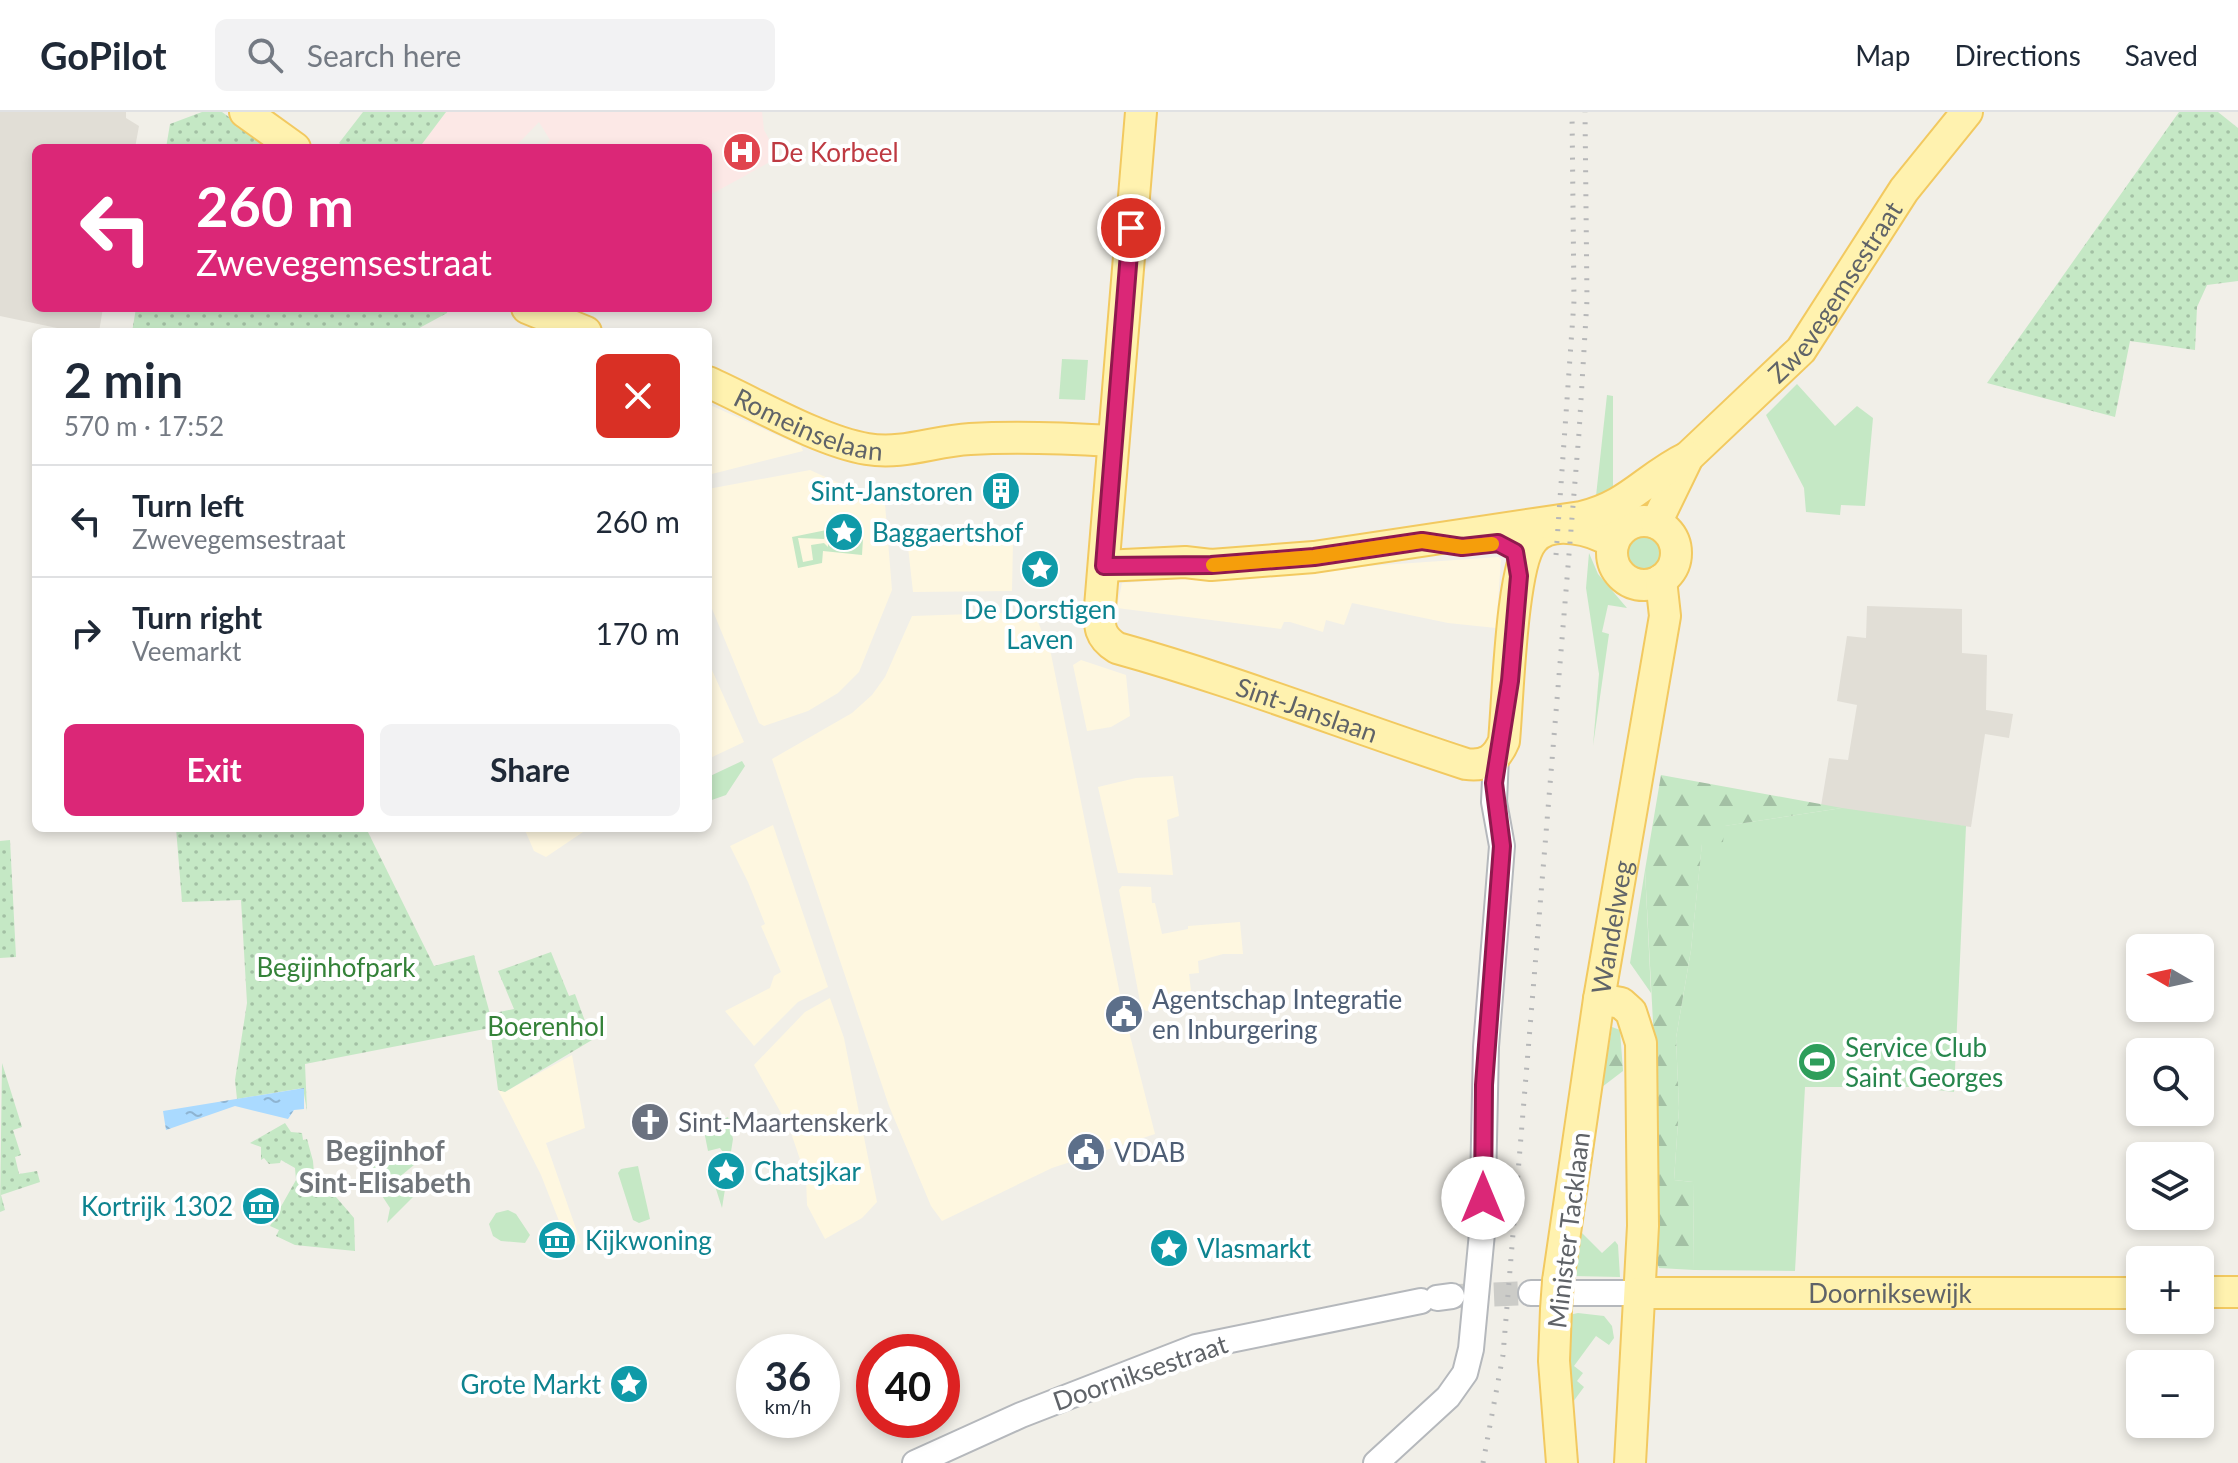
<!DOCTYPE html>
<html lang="en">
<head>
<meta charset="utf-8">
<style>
	:root { --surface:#fff; --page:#f2f2f3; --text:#1f2937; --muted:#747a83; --line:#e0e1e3; --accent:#db2777 }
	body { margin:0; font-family:Lato,sans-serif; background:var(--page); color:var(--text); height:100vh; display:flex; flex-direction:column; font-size:30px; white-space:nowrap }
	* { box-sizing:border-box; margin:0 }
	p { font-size:26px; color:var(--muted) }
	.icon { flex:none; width:44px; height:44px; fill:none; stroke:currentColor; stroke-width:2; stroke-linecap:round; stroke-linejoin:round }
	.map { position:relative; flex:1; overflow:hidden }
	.drawer { position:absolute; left:32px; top:216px; width:680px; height:504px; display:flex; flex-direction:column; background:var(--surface); border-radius:12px; box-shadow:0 4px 12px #0003 }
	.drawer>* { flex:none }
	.hud { position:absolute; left:32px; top:32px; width:680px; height:168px; border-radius:12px; box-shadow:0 4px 12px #0003; background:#db2777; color:#fff; overflow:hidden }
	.needle { width:52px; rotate:279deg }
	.tools { position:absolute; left:2126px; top:822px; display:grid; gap:16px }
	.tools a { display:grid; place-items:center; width:88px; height:88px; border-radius:12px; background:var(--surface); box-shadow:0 4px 12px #0003; font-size:40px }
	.speed { position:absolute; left:736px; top:1222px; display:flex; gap:16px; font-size:40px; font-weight:700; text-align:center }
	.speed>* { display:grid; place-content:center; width:104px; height:104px; border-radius:50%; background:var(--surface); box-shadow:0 4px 12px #0003; line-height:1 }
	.speed small { font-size:20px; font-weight:400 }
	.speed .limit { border:12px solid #d22; background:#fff; color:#111 }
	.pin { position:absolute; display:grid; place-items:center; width:68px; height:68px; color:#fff; margin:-34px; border:4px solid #fff; border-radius:50%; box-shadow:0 2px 8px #0007 }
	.me { position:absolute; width:88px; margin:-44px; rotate:0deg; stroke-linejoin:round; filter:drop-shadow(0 0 6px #0008) }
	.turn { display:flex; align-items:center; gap:28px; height:168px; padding:0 32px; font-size:36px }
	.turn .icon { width:104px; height:104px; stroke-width:2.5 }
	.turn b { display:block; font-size:56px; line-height:68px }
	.round { display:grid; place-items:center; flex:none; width:84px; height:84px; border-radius:12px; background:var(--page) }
	.headline { display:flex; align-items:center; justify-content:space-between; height:136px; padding:0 32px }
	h1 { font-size:48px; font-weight:700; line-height:60px }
	.button { display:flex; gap:16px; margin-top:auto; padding:16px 32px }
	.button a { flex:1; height:92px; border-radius:12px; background:var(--accent); color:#fff; font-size:32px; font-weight:700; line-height:92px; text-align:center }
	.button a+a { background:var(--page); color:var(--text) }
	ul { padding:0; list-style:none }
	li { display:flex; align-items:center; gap:24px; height:112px; padding:0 32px; border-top:2px solid var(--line) }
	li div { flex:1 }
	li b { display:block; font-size:30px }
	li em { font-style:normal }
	header { display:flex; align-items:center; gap:48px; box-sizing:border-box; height:112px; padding:0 40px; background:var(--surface); border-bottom:2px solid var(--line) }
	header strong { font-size:38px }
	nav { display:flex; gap:44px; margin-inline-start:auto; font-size:28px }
	.search { width:560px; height:72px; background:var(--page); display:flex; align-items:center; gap:20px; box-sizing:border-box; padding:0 28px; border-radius:12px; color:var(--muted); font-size:30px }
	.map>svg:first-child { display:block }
	.commercial { fill:#fef7e0 }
	.education { fill:#e1ded6 }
	.medical { fill:#fce8e6 }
	.green { fill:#c5e8c5 }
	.forest { fill:url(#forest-firs) }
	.park { fill:url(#park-dots) }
	.water { fill:url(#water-ripples) }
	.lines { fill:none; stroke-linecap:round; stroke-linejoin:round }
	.tertiary-tunnel { stroke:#ccccc8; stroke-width:24; stroke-dasharray:24 12; stroke-linecap:butt }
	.tertiary-casing { stroke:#b5b8bc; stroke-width:28 }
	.primary-casing { stroke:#f2c960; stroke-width:34 }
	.tertiary { stroke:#fff; stroke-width:24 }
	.primary { stroke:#fff2af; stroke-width:30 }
	.rail { stroke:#b6b7b8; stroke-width:5; stroke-dasharray:2 10; stroke-linecap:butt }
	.primary-bridge-casing { stroke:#f2c960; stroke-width:34; stroke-linecap:butt }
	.primary-bridge { stroke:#fff2af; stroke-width:30 }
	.route-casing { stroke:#8e194d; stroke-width:20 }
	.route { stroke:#db2777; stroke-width:14 }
	.slow { stroke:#f59e0b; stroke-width:14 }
	.labels { text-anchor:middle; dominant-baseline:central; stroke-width:8; stroke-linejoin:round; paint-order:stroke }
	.health-label { font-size:26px; fill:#be3a42; stroke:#fff; text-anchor:start }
	.street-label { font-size:26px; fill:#5f6368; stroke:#fff }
	.culture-label { font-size:26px; fill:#0d838f; stroke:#fff; text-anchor:start }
	.park-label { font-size:26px; fill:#348238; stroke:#fff }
	.service-label { font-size:26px; fill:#4e5e75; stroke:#fff; text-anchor:start }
	.leisure-label { font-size:26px; fill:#27864d; stroke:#fff; text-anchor:start }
	.worship-label { font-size:26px; fill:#5b616d; stroke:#fff; text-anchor:start }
	.neighbourhood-label { font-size:28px; font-weight:bold; fill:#70757a; stroke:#fff }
</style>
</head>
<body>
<header>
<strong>GoPilot</strong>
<div class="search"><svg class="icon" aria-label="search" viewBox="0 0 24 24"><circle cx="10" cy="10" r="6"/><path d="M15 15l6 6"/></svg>Search here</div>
<nav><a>Map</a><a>Directions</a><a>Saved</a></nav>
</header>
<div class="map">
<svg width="2238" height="1351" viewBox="0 0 2238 1351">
	<defs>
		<pattern id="forest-firs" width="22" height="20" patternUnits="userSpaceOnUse" patternTransform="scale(2)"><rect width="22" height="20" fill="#c5e8c5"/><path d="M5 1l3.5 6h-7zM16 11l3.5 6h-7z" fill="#a3c0a4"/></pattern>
		<pattern id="park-dots" width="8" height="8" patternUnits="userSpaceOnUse" patternTransform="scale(2)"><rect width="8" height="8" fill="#c5e8c5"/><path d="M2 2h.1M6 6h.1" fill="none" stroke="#a3c0a4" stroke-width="1.8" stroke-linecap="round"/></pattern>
		<pattern id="water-ripples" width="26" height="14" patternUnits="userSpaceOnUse" patternTransform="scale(2)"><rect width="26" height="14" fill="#aadaff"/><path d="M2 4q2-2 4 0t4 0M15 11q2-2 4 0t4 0" fill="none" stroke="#8eb4d2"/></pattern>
	</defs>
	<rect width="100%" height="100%" fill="#f1efe8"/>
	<path class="commercial" d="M708,292L801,334L803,339L708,363Z
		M810,358L885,392L892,478L859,560L838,581L808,599L764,614L759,611L708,487V377Z
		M992,421L1013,430L1012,479L913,480L908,435L911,432Z
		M1499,445L1501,448L1496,516L1448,511L1352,491L1344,513L1326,508L1323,520L1290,510H1284L1281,517L1117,496L1122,471Z
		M1034,500L1051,542L1122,892L1155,1022L1052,1056L942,1109L931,1094L889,994L772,647L852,601L872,583L885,565L912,504Z
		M1081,548L1126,563L1130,604L1111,615L1087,619L1073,553Z
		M708,549L744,630L708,647Z
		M1173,664L1179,704L1167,708L1173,763L1118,761L1098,675L1136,666Z
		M773,713L828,875L798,890L754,934L725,899L770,876L774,864L781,860L761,814L765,812L748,770L730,734Z
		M524,716H589L546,745L534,739Z
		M1122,774L1151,775L1152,791H1155L1162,822L1188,817V814L1240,810L1243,842H1223L1198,849L1199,861L1189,862L1193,895L1146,899L1141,895L1119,778Z
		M830,886L844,926L877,1090L862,1106L825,1127L807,1093L806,1065L789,1015L754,953L805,900Z
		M572,943L585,1016L546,1031L581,1131L570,1137L541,1063L498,978L505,980Z"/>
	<path class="education" d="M0,0H126V6L139,14L135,36H36V196H103L99,220H76L0,204Z
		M1867,494L1962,497V541L1987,543L1986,598L2013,602L2009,626L1985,622L1971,715L1821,694L1829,646L1848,648L1857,593L1837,589L1847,524L1866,526Z"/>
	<path class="medical" d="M446,0H762L764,18L779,45L708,84V36H543L550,28L539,10L514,36H419Z"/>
	<path class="green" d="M1062,247L1088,248L1085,288L1059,287Z
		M1797,272L1835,314L1857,294L1873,306L1865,394L1841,393L1840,403L1806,400L1804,376L1766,303Z
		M1607,283L1613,284V377L1596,384Z
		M861,411L862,423H858L856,415L854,424L847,425L845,416L843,425H837L836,417L834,426L827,427L826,420L824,427L798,426L803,450L813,448L811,433L824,431L828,435V430H834L837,435V429L843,428L847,436L846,428L854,427L858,435V427L863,426L862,443L823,439L822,451L798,456L792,425Z
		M1627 441a19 19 0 1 1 38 0a19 19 0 1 1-38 0Z
		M1589,441L1598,462L1627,496L1608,493L1602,520L1609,522L1593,634L1599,562L1586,476Z
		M742,649L745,654L726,683L709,689L708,665Z
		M1842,696L1966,714L1954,980L1912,975H1805L1795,1159L1694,1158L1693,1070L1674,1068L1679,996L1676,926L1691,838L1702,731L1724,714Z
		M1645,758L1653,921L1651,881L1630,851Z
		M728,1005L733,1027L722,1096L715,1074L723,1073L719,1052H724L727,1046L720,1036L708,1039L702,1009L716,1010Z
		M414,1032L415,1038L425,1037L426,1043L397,1067L415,1083L387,1111L390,1096L356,1044L357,1039Z
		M638,1054L650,1107L639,1111L633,1108L618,1061L621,1057Z
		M508,1098L516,1102L530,1123L525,1131L501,1129L493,1124L489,1112L496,1101Z
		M1577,1116L1602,1141L1615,1129L1618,1133L1620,1165L1572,1164Z
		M1578,1201L1604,1204L1612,1214L1614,1226L1609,1233L1596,1224L1574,1254L1583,1261L1577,1269L1584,1275L1570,1294L1569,1203Z"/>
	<path class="forest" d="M1661,663L1842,696L1725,714L1723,730L1702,732L1691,838L1676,926L1679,996L1674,1068L1693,1070L1694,1158L1659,1156L1656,1148L1658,1005L1645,758Z
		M1612,915L1620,918L1623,959L1602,975Z"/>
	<path class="park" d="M202,0H222L272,36H166L170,12Z
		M363,0H446L419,36H345L339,31Z
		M2179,0H2218L2238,16V169L2207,173L2197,195L2195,238L2130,229L2115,305L1987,271Z
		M136,196H448L447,201L412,220H132Z
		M176,716H366L434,854L474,843L490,902L514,897L498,859L551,840L569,884L575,882L592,928L505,980L498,978L490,916L305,952L307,999L303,976L237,987L235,968L247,891L241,788L182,790Z
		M10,728L16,845L0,846V729Z
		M2,951L22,1015L13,1018L21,1043L15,1045L19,1062L37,1059L40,1070L1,1083L5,1098L0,1100Z
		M285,1011L291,1020L302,1021L303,1028L307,1027L313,1049L315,1074L324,1083L330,1078L354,1106L355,1139L295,1133L276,1124L279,1118L270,1114L296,1068L295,1056L281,1048L280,1051L269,1052L264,1046L261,1048V1035L250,1031Z"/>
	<path class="water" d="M304,976V997L294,998L288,1007L235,994L166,1018L163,999Z"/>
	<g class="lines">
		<path class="tertiary-tunnel" d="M1458,1184L1531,1181"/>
		<defs>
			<path id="tertiary" d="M1531,1181H1640
				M1437,1186L1452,1184
				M915,1351L1021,1303L1196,1235L1421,1189
				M1376,1351L1448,1285L1465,1261L1471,1237L1482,1121L1486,935L1502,734L1494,690L1496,644"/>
			<g id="primary">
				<path d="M245,0L295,36"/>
				<path id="s1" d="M1141,0L1100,495C1099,514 1099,525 1117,536C1236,569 1349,614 1466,652C1486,655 1497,646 1504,629C1508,588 1511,453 1533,428C1551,406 1594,418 1613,431"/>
				<path d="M527,196L586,220"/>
				<path id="s2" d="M708,270C753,290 819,329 867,337C903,343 934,329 970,327C1017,324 1064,326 1112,329"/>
				<circle cx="1644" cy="441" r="32"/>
				<path id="s3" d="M1656,411L1688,345L1801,238L1904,78L1967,0"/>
				<path d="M1104,454L1185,450L1211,453L1314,445L1581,405C1629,394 1646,365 1688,345"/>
				<path d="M1599,887L1621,891L1631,900L1641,931L1643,1114L1630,1351"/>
				<path id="s4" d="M1558,1169L1599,887L1665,504L1661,468"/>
				<path d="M2200,1180H2238"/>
				<path id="s5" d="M1640,1181H2140"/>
				<path d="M1556,1197L1554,1249L1562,1351"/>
			</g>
		</defs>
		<use href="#tertiary" class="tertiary-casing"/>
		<use href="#primary" class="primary-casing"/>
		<use href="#tertiary" class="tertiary"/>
		<use href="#primary" class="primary"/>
		<path class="rail" d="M1556,443L1574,189L1572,0
			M1483,1351L1503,1243L1579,321L1587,188L1585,0"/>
		<defs>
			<path id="primary-bridge" d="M1556,1197L1558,1169"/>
		</defs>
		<use href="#primary-bridge" class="primary-bridge-casing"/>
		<use href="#primary-bridge" class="primary-bridge"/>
	</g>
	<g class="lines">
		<defs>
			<path id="route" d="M1131,116L1104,454L1211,453L1314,445L1422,429L1462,435L1498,431L1515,440L1519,464L1510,569L1494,671L1502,734L1484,973L1483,1086"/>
		</defs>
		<use href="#route" class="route-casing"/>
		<use href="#route" class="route"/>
		<path class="slow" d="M1213,453L1314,445L1422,429L1462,435L1492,432"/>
	</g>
	<defs>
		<symbol id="hospital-disc" viewBox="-11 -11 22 22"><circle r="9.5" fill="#e0444e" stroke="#fff"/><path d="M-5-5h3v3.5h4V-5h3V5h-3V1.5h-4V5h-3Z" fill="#fff"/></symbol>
		<symbol id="building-disc" viewBox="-11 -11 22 22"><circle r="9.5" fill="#0f9aa8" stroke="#fff"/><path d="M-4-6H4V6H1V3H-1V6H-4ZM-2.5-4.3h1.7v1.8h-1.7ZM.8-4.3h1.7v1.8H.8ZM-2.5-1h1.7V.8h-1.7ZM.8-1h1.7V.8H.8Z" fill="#fff"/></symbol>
		<symbol id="sight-disc" viewBox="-11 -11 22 22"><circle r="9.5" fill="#0f9aa8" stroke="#fff"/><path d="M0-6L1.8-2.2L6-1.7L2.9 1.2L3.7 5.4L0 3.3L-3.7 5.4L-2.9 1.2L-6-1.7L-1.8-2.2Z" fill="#fff"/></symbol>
		<symbol id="civic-disc" viewBox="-11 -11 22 22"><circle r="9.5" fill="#5c6f8a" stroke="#fff"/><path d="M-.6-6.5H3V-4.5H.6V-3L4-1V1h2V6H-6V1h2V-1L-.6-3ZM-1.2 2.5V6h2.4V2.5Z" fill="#fff"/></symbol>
		<symbol id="stadium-disc" viewBox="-11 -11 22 22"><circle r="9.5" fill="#2e9e5b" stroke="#fff"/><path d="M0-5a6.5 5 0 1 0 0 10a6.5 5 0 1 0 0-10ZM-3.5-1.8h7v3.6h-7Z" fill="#fff"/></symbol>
		<symbol id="church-disc" viewBox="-11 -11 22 22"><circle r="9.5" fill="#6b7280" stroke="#fff"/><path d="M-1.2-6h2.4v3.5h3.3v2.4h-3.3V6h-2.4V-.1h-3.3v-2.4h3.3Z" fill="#fff"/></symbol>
		<symbol id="museum-disc" viewBox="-11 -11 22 22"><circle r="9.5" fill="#0f9aa8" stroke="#fff"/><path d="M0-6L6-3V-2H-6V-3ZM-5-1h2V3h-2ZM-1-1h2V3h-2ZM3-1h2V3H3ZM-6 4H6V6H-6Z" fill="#fff"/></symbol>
	</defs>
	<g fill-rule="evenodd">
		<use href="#hospital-disc" x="720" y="18" width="44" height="44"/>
		<use href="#building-disc" x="979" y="357" width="44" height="44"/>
		<use href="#sight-disc" x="822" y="398" width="44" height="44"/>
		<use href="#sight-disc" x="1018" y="435" width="44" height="44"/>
		<use href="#civic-disc" x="1102" y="880" width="44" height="44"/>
		<use href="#stadium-disc" x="1795" y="928" width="44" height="44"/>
		<use href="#church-disc" x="628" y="988" width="44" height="44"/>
		<use href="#civic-disc" x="1064" y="1018" width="44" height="44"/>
		<use href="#sight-disc" x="704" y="1037" width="44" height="44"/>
		<use href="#museum-disc" x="239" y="1072" width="44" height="44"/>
		<use href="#museum-disc" x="535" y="1106" width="44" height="44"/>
		<use href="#sight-disc" x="1147" y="1114" width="44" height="44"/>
		<use href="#sight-disc" x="607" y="1250" width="44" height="44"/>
	</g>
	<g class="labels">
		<g class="health-label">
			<text x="770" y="40">De Korbeel</text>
		</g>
		<g class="street-label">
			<text stroke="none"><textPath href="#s3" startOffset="296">Zwevegemsestraat</textPath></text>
			<text stroke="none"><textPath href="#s2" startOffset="110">Romeinselaan</textPath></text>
			<text stroke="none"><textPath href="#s1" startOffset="744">Sint-Janslaan</textPath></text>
			<text stroke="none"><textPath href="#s4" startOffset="358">Wandelweg</textPath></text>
			<text transform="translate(1568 1118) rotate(-83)">Minister Tacklaan</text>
			<text stroke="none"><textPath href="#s5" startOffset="250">Doorniksewijk</textPath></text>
			<text transform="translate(1140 1260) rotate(-19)">Doorniksestraat</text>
		</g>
		<g class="culture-label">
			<text x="973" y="379" text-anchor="end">Sint-Janstoren</text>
			<text x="872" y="420">Baggaertshof</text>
			<text x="1040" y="497" text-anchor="middle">De Dorstigen<tspan x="1040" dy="30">Laven</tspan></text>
			<text x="754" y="1059">Chatsjkar</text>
			<text x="233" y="1094" text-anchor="end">Kortrijk 1302</text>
			<text x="585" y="1128">Kijkwoning</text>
			<text x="1197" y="1136">Vlasmarkt</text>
			<text x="601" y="1272" text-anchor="end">Grote Markt</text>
		</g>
		<g class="park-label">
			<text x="336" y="855">Begijnhofpark</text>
			<text x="546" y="914">Boerenhol</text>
		</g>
		<g class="service-label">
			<text x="1152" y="887">Agentschap Integratie<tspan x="1152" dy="30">en Inburgering</tspan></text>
			<text x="1114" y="1040">VDAB</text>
		</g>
		<g class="leisure-label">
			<text x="1845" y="935">Service Club<tspan x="1845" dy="30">Saint Georges</tspan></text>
		</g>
		<g class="worship-label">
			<text x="678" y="1010">Sint-Maartenskerk</text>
		</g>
		<g class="neighbourhood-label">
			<text x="385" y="1038">Begijnhof<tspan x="385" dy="32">Sint-Elisabeth</tspan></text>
		</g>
	</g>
</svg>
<div class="tools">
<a><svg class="needle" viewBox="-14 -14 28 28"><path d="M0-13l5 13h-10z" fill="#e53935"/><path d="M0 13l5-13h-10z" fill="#747a83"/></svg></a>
<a><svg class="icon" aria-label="search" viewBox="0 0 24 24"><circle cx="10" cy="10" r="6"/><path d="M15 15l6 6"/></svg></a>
<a><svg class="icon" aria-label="layers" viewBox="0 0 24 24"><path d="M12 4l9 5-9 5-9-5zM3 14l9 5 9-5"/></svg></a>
<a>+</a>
<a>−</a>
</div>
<div class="speed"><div>36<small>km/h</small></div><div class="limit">40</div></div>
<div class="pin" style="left:1131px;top:116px;background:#d93025"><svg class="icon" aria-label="arrive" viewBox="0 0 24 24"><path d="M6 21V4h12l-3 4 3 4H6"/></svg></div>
<svg class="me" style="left:1483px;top:1086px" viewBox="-20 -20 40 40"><circle r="19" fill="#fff"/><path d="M0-13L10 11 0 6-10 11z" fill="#db2777"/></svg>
<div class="hud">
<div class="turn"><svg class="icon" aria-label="left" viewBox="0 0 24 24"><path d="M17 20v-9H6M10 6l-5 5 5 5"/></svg><div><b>260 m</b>Zwevegemsestraat</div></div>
</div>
<section class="drawer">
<div class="headline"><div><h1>2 min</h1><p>570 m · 17:52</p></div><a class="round" style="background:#d93025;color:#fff"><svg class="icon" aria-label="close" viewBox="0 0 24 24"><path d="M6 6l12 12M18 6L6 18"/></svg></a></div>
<ul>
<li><svg class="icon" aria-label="left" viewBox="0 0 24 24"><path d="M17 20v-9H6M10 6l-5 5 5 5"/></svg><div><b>Turn left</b><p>Zwevegemsestraat</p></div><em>260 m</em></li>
<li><svg class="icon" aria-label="right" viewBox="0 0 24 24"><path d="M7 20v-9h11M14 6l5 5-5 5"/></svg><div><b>Turn right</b><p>Veemarkt</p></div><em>170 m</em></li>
</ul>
<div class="button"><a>Exit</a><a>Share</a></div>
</section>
</div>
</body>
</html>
